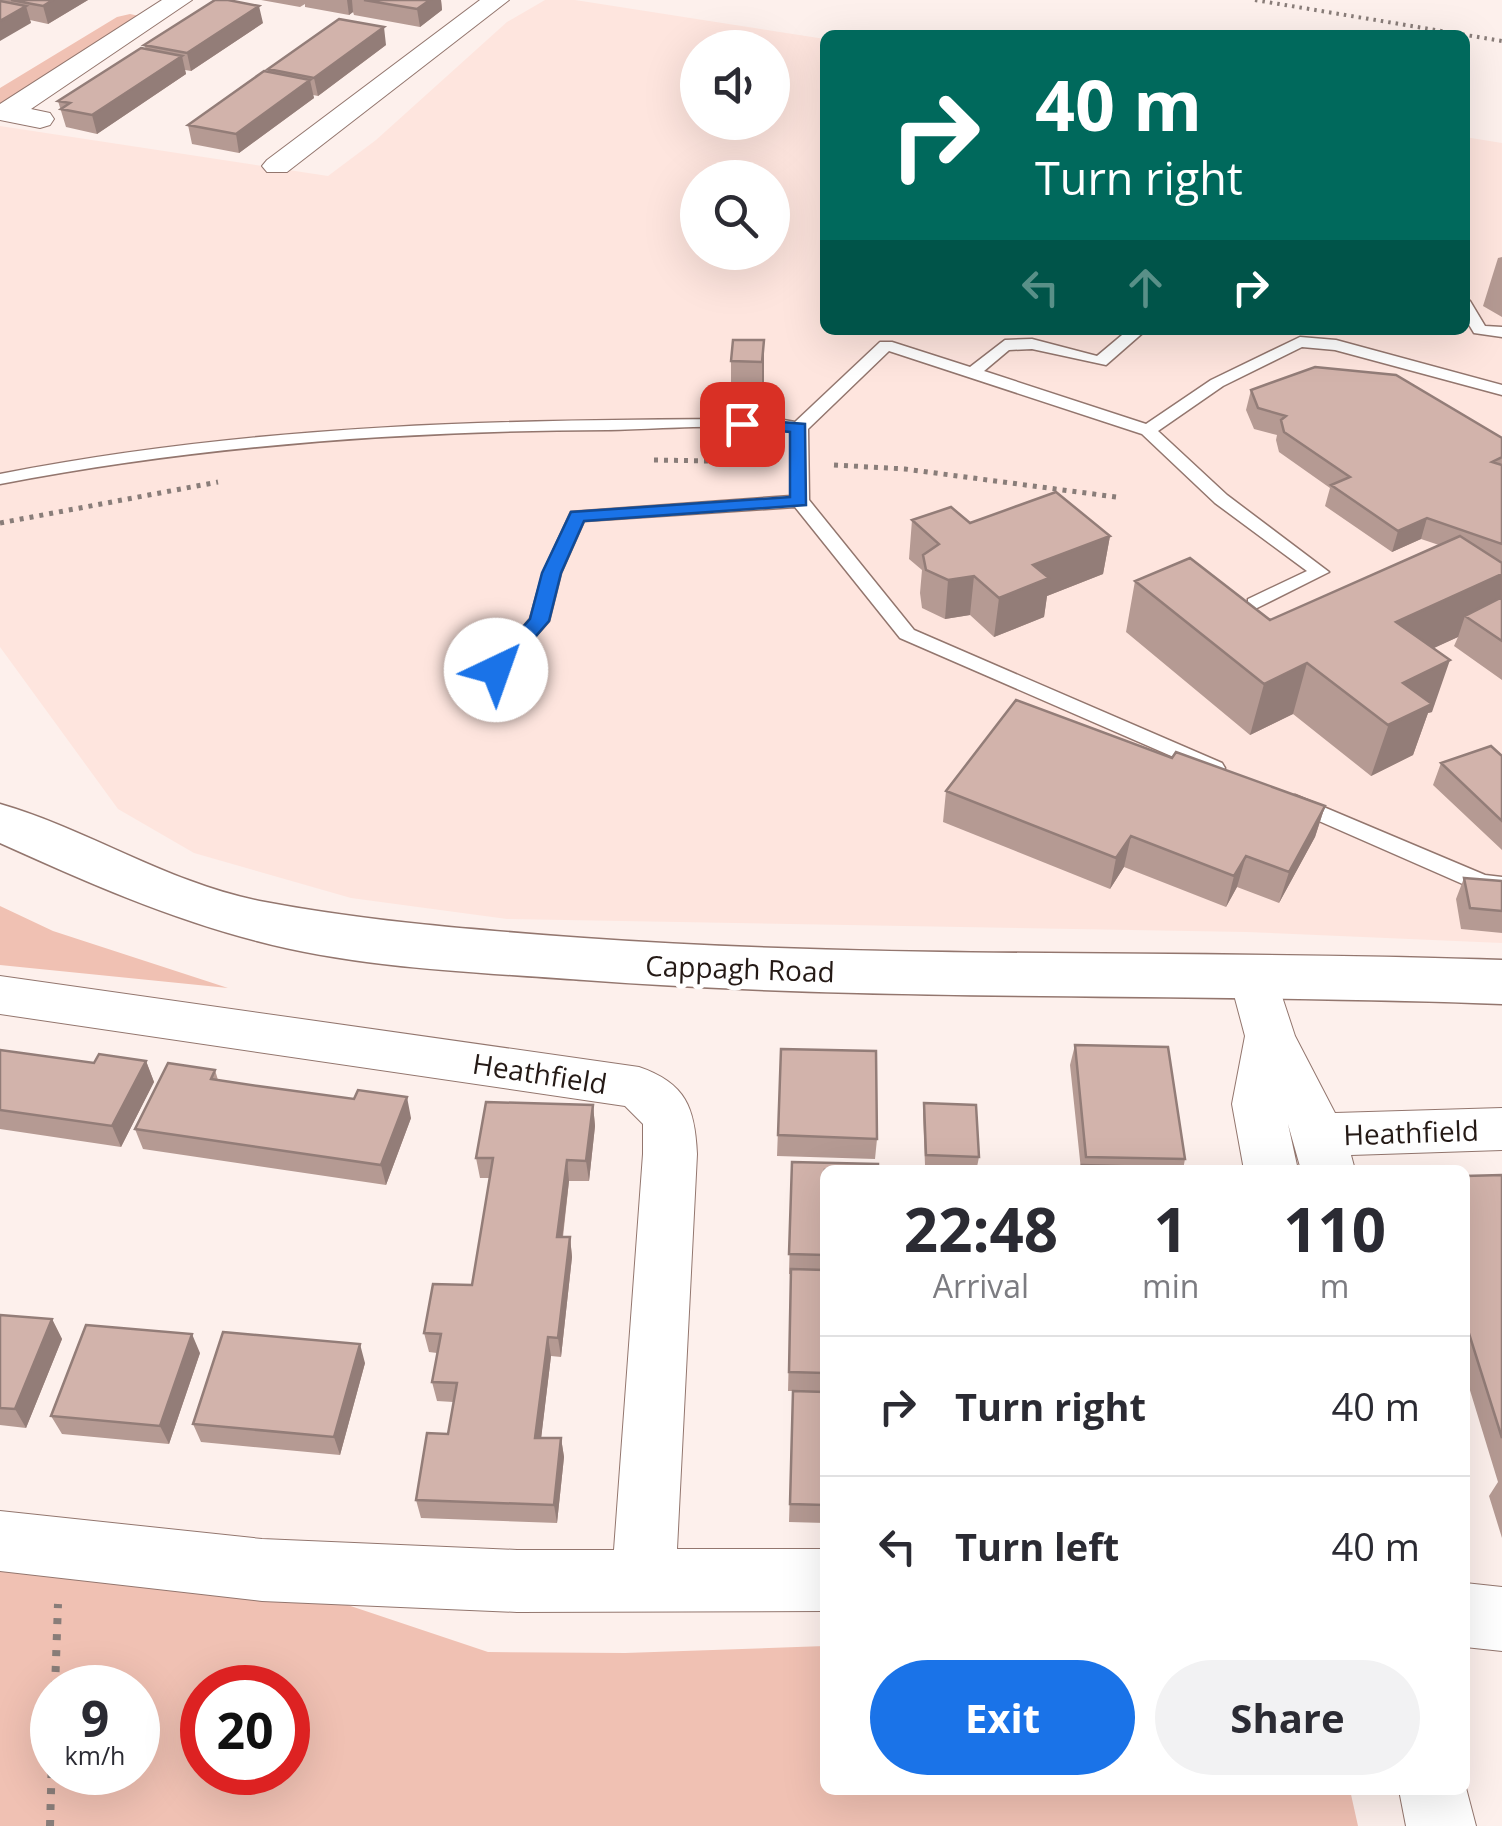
<!DOCTYPE html>
<html lang="en">
<head>
<meta charset="utf-8">
<style>
	:root { --surface:#fff; --page:#f2f2f3; --text:#2b2b33; --muted:#7c7c81; --line:#e1e1e2; --accent:#1a73e8 }
	body { margin:0; font-family:"Open Sans",sans-serif; background:var(--page); color:var(--text); height:100vh; display:flex; flex-direction:column; font-size:38px; white-space:nowrap }
	* { box-sizing:border-box; margin:0 }
	p { font-size:32px; color:var(--muted) }
	.icon { flex:none; width:55px; height:55px; fill:none; stroke:currentColor; stroke-width:2; stroke-linecap:round; stroke-linejoin:round }
	.map { position:relative; flex:1; overflow:hidden }
	.sheet { position:absolute; left:820px; top:1165px; width:650px; height:630px; display:flex; flex-direction:column; background:var(--surface); border-radius:15px; box-shadow:0 10px 40px #0002 }
	.sheet>* { flex:none }
	.hud { position:absolute; left:820px; top:30px; width:650px; height:305px; border-radius:15px; box-shadow:0 10px 40px #0002; background:#00695c; color:#fff; overflow:hidden }
	.fabs { position:absolute; left:680px; top:30px; display:grid; gap:20px }
	.fabs a { display:grid; place-items:center; width:110px; height:110px; border-radius:50%; background:var(--surface); box-shadow:0 10px 40px #0002; font-size:50px }
	.speed { position:absolute; left:30px; top:1665px; display:flex; gap:20px; font-size:50px; font-weight:700; text-align:center }
	.speed>* { display:grid; place-content:center; width:130px; height:130px; border-radius:50%; background:var(--surface); box-shadow:0 10px 40px #0002; line-height:1 }
	.speed small { font-size:25px; font-weight:400 }
	.speed .limit { border:15px solid #d22; background:#fff; color:#111 }
	.pin { position:absolute; display:grid; place-items:center; width:85px; height:85px; color:#fff; margin:-42px; border-radius:20px; box-shadow:0 5px 15px #0006 }
	.me { position:absolute; width:110px; margin:-55px; rotate:42deg; stroke-linejoin:round; filter:drop-shadow(0 0 8px #0008) }
	.turn { display:flex; align-items:center; gap:35px; height:210px; padding:0 50px; font-size:45px }
	.turn .icon { width:130px; height:130px; stroke-width:2.5 }
	.turn b { display:block; font-size:70px; line-height:85px }
	.lanes { display:flex; align-items:center; height:95px; padding:0 50px; background:#0003; justify-content:center; gap:50px; direction:ltr }
	.lanes .off { opacity:.35 }
	.eta { display:flex; justify-content:space-evenly; align-items:center; height:170px; text-align:center }
	.eta b { font-size:60px; font-weight:700; line-height:70px }
	.action { display:flex; gap:20px; margin-top:auto; padding:20px 50px }
	.action a { flex:1; height:115px; border-radius:60px; background:var(--accent); color:#fff; font-size:40px; font-weight:700; line-height:115px; text-align:center }
	.action a+a { background:var(--page); color:var(--text) }
	ul { padding:0; list-style:none }
	li { display:flex; align-items:center; gap:30px; height:140px; padding:0 50px; border-top:2px solid var(--line) }
	li div { flex:1 }
	li b { display:block; font-size:38px }
	li em { font-style:normal }
	.map>svg:first-child { display:block }
	.built { fill:#fee5de; fill-rule:evenodd }
	.green { fill:#f0c1b3; fill-rule:evenodd }
	.lines { fill:none; stroke-linecap:round; stroke-linejoin:round }
	.service-casing { stroke:#93766e; stroke-width:3 }
	.minor-casing { stroke:#93766e; stroke-width:2 }
	.tertiary-casing { stroke:#93766e; stroke-width:3 }
	.path-far2 { stroke:#897d79; stroke-width:4; stroke-dasharray:2.5 5; stroke-linecap:butt }
	.path-far1 { stroke:#897d79; stroke-width:5; stroke-dasharray:4 6; stroke-linecap:butt }
	.path { stroke:#897d79; stroke-width:8; stroke-dasharray:6 10; stroke-linecap:butt }
	.service { fill:#fff; fill-rule:evenodd }
	.minor { fill:#fff; fill-rule:evenodd }
	.tertiary { fill:#fff; fill-rule:evenodd }
	.wall { fill:#b59a93 }
	.shaded-wall { fill:#937d78 }
	.building { fill:#d2b3ab; stroke:#937d78; stroke-width:2.5 }
	.route { fill:#1a73e8; stroke:#114b97; stroke-width:2.5 }
	.labels { text-anchor:middle; dominant-baseline:central; stroke-width:10; stroke-linejoin:round; paint-order:stroke }
	.street-label { font-size:28px; fill:#251a16; stroke:#fff }
</style>
</head>
<body>
<div class="map">
<svg width="1502" height="1826" viewBox="0 0 1502 1826">
	<rect width="100%" height="100%" fill="#fdf0ec"/>
	<path class="built" d="M545,0H575L825,39V330H1465V137L1502,143V943L1246,932L507,919L351,898L194,853L118,809L0,647V126L328,176L376,140L507,22ZM698,48H772V122H698ZM698,178H772V252H698Z"/>
	<path class="green" d="M130,14L139,16L0,106V88L117,17Z
		M0,906L53,931L228,988L0,965Z
		M0,1543L261,1576L488,1652L625,1653L825,1646V1790H1350L1358,1826H0ZM52,1688H138V1772H52ZM202,1688H288V1772H202Z"/>
	<g class="lines">
		<defs>
			<path id="service" d="M1465,299L1470,301L1485,326L1502,327V337L1474,333L1465,318Z
				M1128,330H1146L1106,365L1032,349L1009,350L984,371L1146,424L1211,380L1300,337L1336,340L1502,385V395L1335,350L1302,347L1223,386L1158,431L1227,495L1329,572L1255,609L1248,607V599L1307,571L1215,503L1142,434L889,351L808,429L809,500L914,630L1222,763L1225,768L1222,773L1215,775L900,638L795,507L584,521L561,573L549,621L503,673H489L486,669L489,665L530,619L543,573L571,512L791,496V431C740,422 661,429 607,430C403,431 201,445 0,484V474C261,423 513,419 778,419L795,422L880,342H892L970,367L1005,340L1032,339L1097,356Z
				M1295,795L1485,875L1502,877V893L1474,889L1287,807L1284,802L1287,797Z"/>
			<path id="minor" d="M162,0H192L31,109L50,113L54,119L50,125L40,128L0,120V104Z
				M480,0H509L287,172H267L262,166L267,160Z
				M1254,958L1271,963L1295,1036L1335,1113L1502,1108V1150L1351,1155L1355,1170H1301L1288,1124L1298,1170H1244L1232,1104L1245,1036L1229,976L1237,963Z
				M0,976L639,1067C686,1083 695,1108 697,1154L677,1549H825V1611L517,1612L262,1601L0,1571V1511L262,1539L517,1550H614L643,1154V1124L625,1106L0,1014Z
				M1465,1583L1502,1587V1651L1465,1647Z
				M1465,1784L1476,1826H1406L1399,1790H1465Z"/>
			<path id="tertiary" d="M0,804C90,830 171,885 265,902C371,922 477,930 584,938C890,960 1196,949 1502,960V1004C1196,992 890,1003 584,980C476,972 363,969 257,941C168,918 84,881 0,843Z"/>
		</defs>
		<use href="#service" class="service-casing"/>
		<use href="#minor" class="minor-casing"/>
		<use href="#tertiary" class="tertiary-casing"/>
		<path class="path-far2" d="M1255,0L1502,41"/>
		<path class="path-far1" d="M654,460L766,462
			M834,465L905,469L1116,497
			M0,523L218,482"/>
		<path class="path" d="M55,1688L58,1604
			M50,1826L52,1757"/>
		<use href="#service" class="service"/>
		<use href="#minor" class="minor"/>
		<use href="#tertiary" class="tertiary"/>
	</g>
	<path class="wall" d="M0,0H88L48,24L30,20L31,23Z
		M261,0H441L442,10L420,27L354,15L353,12L349,15L305,7V4L300,7Z
		M263,23L191,71L185,70L186,74L97,134L66,127L58,101L146,49L144,45Z
		M386,45L318,96L313,95L314,98L239,153L192,144L188,125L268,72V69Z
		M1502,257V317L1483,306L1498,258Z
		M764,340L762,410H731V361Z
		M1251,390L1502,438V680L1454,646L1458,637L1433,648L1432,712L1428,713L1413,755L1371,776L1293,714L1250,735L1126,632L1135,581L1270,620L1439,545L1421,539L1392,552L1325,506L1330,488L1279,452L1276,440L1277,435L1254,429L1246,410Z
		M912,520L970,523L1110,536L1103,574L1047,596L1044,617L994,637L970,615L945,619L922,608L920,593L922,570L909,559Z
		M1502,756V850L1433,785L1441,763Z
		M1172,758L1325,806L1315,837L1279,903L1237,887L1226,907L1124,867L1110,889L943,822L946,791Z
		M1464,878L1502,881V933L1461,929L1456,899Z
		M1075,1045L1185,1159L1183,1170H1081L1070,1065Z
		M781,1049L877,1139L875,1159L777,1156Z
		M0,1050L94,1063L146,1061L154,1082L121,1147L0,1129Z
		M215,1070L218,1080L411,1118L386,1185L143,1149L135,1129Z
		M924,1103L979,1157L977,1167L925,1165L923,1114Z
		M593,1105L595,1126L589,1181H569L563,1237H570L572,1257L561,1357L551,1356L541,1438H561L564,1457L557,1523L421,1518L416,1500L448,1434L453,1402L437,1401L432,1382L437,1353L429,1352L424,1333L472,1285L490,1178H480L476,1158Z
		M792,1162L825,1170V1523L789,1522L793,1391H788L791,1274H789Z
		M1502,1175V1538L1489,1496L1498,1482L1465,1374V1176Z
		M0,1315L52,1319L62,1339L26,1428L0,1425Z
		M200,1353L169,1444L62,1434L51,1416Z
		M365,1363L340,1455L201,1442L193,1424Z"/>
	<path class="shaded-wall" d="M53,0H88L48,24L43,6Z
		M347,0H352L353,12L349,15Z
		M430,0H441L442,10L420,27L417,9Z
		M26,6L31,23L0,41V21Z
		M259,6L263,23L191,71L187,53Z
		M384,27L386,45L318,96L314,78Z
		M182,56L186,74L97,134L92,115Z
		M310,80L314,98L239,153L236,134Z
		M764,340V389L762,410V362Z
		M1427,518L1421,539L1392,552L1398,531Z
		M1110,536L1103,574L1047,596L1044,617L994,637L999,598L1033,565Z
		M1502,574V596L1493,620L1465,616L1458,637L1380,673L1396,622Z
		M974,576L970,615L945,619L948,580Z
		M1450,660L1432,712L1428,713L1413,755L1371,776L1403,683Z
		M1307,663L1293,714L1250,735L1264,684Z
		M1325,806L1315,837L1279,903L1289,872Z
		M1131,836L1124,867L1110,889L1116,858Z
		M1246,856L1237,887L1226,907L1234,876Z
		M146,1061L154,1082L121,1147L112,1126Z
		M407,1097L411,1118L386,1185L381,1165Z
		M593,1105L595,1126L589,1181L586,1161Z
		M567,1160L569,1181L560,1257L557,1237Z
		M570,1237L572,1257L561,1357L558,1338Z
		M52,1319L62,1339L26,1428L15,1409Z
		M192,1334L200,1353L169,1444L160,1426Z
		M548,1337L551,1356L539,1456L535,1438Z
		M360,1344L365,1363L340,1455L334,1437Z
		M561,1438L564,1457L557,1523L554,1505Z"/>
	<path class="building" d="M11,0H53L43,6Z
		M215,0H228L259,6L187,53L144,45Z
		M364,0H430L417,9Z
		M0,1L26,6L0,21Z
		M339,19L384,27L314,78L268,69Z
		M141,48L182,56L92,115L61,109L70,103L58,101Z
		M264,71L310,80L236,134L188,125Z
		M733,340H764L762,362L731,361Z
		M1315,367L1396,375L1502,438V457L1492,462L1502,465V544L1427,518L1398,531L1331,485L1350,477L1284,432L1281,420L1286,416L1258,408L1251,390Z
		M1056,492L1110,536L1033,565L1049,578L999,598L974,576L948,580L926,570L923,555L939,544L912,520L951,507L970,523Z
		M1460,536L1502,563V574L1396,622L1450,660L1403,683L1432,704L1388,725L1307,663L1264,684L1135,581L1190,558L1270,620Z
		M1502,597V641L1465,616Z
		M1016,700L1172,758L1176,752L1325,806L1289,872L1246,856L1234,876L1131,836L1116,858L946,791Z
		M1491,746L1502,756V821L1441,763Z
		M1464,878L1502,881V911L1470,908Z
		M1075,1045L1168,1047L1185,1159L1086,1157Z
		M781,1049L876,1051L877,1139L778,1135Z
		M0,1050L94,1063L99,1054L146,1061L112,1126L0,1110Z
		M168,1063L215,1070L211,1079L258,1086L354,1099L358,1090L407,1097L381,1165L135,1129Z
		M486,1102L593,1105L586,1161L567,1160L557,1237H570L558,1338L548,1337L535,1438H561L554,1505L416,1500L427,1433L448,1434L457,1383L432,1382L441,1334L424,1333L433,1284L472,1285L493,1158H476Z
		M924,1103L976,1105L979,1157L926,1155Z
		M792,1162L878,1164V1170H825V1255L789,1254Z
		M1082,1165L1183,1168V1170H1083Z
		M1502,1175V1438L1465,1321V1176Z
		M791,1269L825,1270V1373L789,1372Z
		M0,1315L52,1319L15,1409L0,1408Z
		M86,1325L192,1334L160,1426L51,1416Z
		M223,1332L360,1344L334,1437L193,1424Z
		M793,1391L825,1392V1505L790,1504Z"/>
	<path class="route" d="M742,419L805,424L806,505L584,521L561,573L549,621L503,674H489V665L530,619L542,573L571,512L790,497V432L736,427L733,424Z"/>
	<g class="labels">
		<g class="street-label">
			<text transform="translate(740 968) rotate(2)">Cappagh Road</text>
			<text transform="translate(540 1073) rotate(9)">Heathfield</text>
			<text transform="translate(1411 1132) rotate(-2)">Heathfield</text>
		</g>
	</g>
</svg>
<div class="fabs">
<a><svg class="icon" aria-label="sound" viewBox="0 0 24 24"><path d="M4 9h4l5-4v14l-5-4H4zM17 9q2 3 0 6"/></svg></a>
<a><svg class="icon" aria-label="search" viewBox="0 0 24 24"><circle cx="10" cy="10" r="6"/><path d="M15 15l6 6"/></svg></a>
</div>
<div class="speed"><div>9<small>km/h</small></div><div class="limit">20</div></div>
<div class="pin" style="left:742px;top:424px;background:#d93025"><svg class="icon" aria-label="arrive" viewBox="0 0 24 24"><path d="M6 21V4h12l-3 4 3 4H6"/></svg></div>
<svg class="me" style="left:496px;top:670px" viewBox="-20 -20 40 40"><circle r="19" fill="#fff"/><path d="M0-13L10 11 0 6-10 11z" fill="#1a73e8"/></svg>
<div class="hud">
<div class="turn"><svg class="icon" aria-label="right" viewBox="0 0 24 24"><path d="M7 20v-9h11M14 6l5 5-5 5"/></svg><div><b>40 m</b>Turn right</div></div>
<div class="lanes"><svg class="icon off" aria-label="left" viewBox="0 0 24 24"><path d="M17 20v-9H6M10 6l-5 5 5 5"/></svg><svg class="icon off" aria-label="ahead" viewBox="0 0 24 24"><path d="M12 20V5M6 11l6-6 6 6"/></svg><svg class="icon" aria-label="right" viewBox="0 0 24 24"><path d="M7 20v-9h11M14 6l5 5-5 5"/></svg></div>
</div>
<section class="sheet">
<div class="eta">
<div><b>22:48</b><p>Arrival</p></div>
<div><b>1</b><p>min</p></div>
<div><b>110</b><p>m</p></div>
</div>
<ul>
<li><svg class="icon" aria-label="right" viewBox="0 0 24 24"><path d="M7 20v-9h11M14 6l5 5-5 5"/></svg><div><b>Turn right</b></div><em>40 m</em></li>
<li><svg class="icon" aria-label="left" viewBox="0 0 24 24"><path d="M17 20v-9H6M10 6l-5 5 5 5"/></svg><div><b>Turn left</b></div><em>40 m</em></li>
</ul>
<div class="action"><a>Exit</a><a>Share</a></div>
</section>
</div>
</body>
</html>
